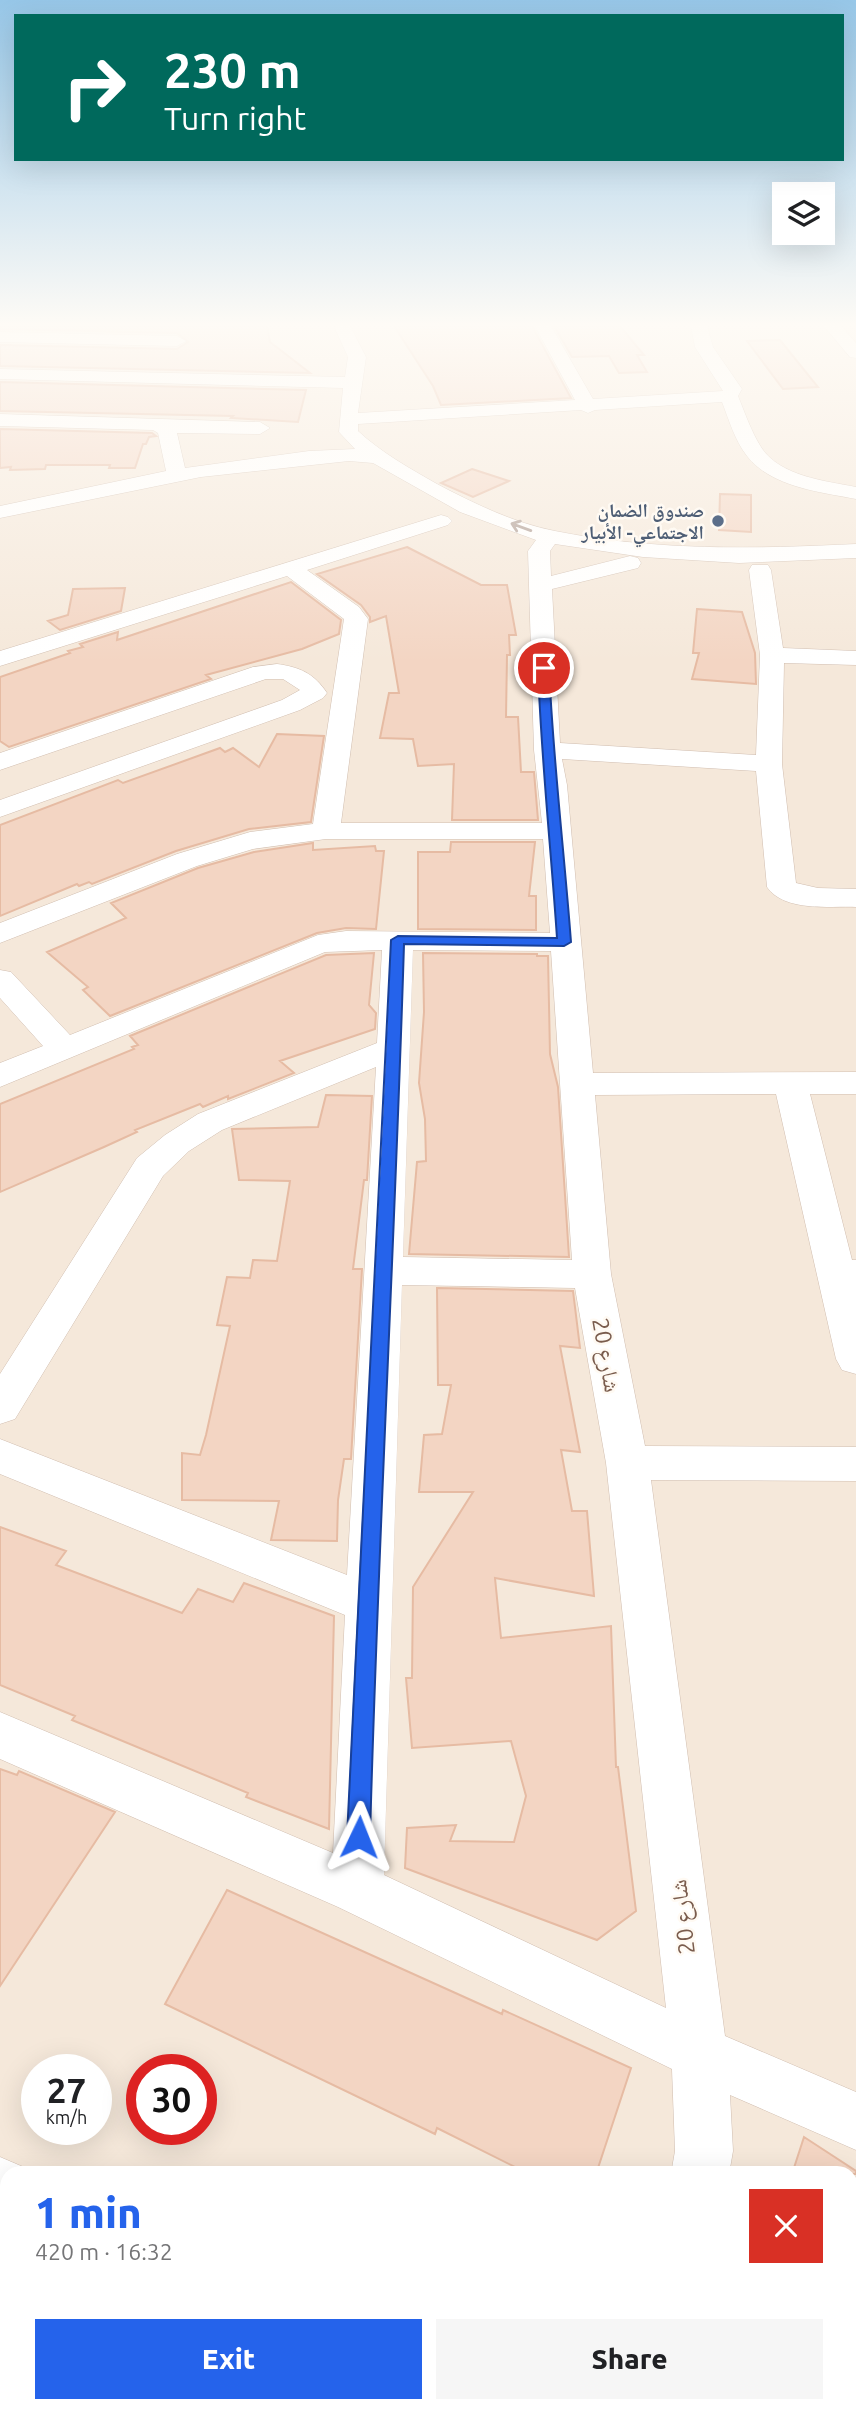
<!DOCTYPE html>
<html lang="en">
<head>
<meta charset="utf-8">
<style>
	:root { --surface:#fff; --page:#f6f6f6; --text:#202124; --muted:#757577; --accent:#2563eb }
	body { margin:0; font-family:Ubuntu,"Noto Naskh Arabic",sans-serif; background:var(--page); color:var(--text); height:100vh; display:flex; flex-direction:column; font-size:26px; white-space:nowrap }
	* { box-sizing:border-box; margin:0 }
	p { font-size:23px; color:var(--muted) }
	.icon { flex:none; width:38px; height:38px; fill:none; stroke:currentColor; stroke-width:2; stroke-linecap:round; stroke-linejoin:round }
	.map { position:relative; flex:1; overflow:hidden }
	.sheet { position:absolute; left:0px; top:2166px; width:858px; height:247px; display:flex; flex-direction:column; background:var(--surface); border-radius:21px 21px 0 0; box-shadow:0 7px 28px #0002 }
	.sheet>* { flex:none }
	.banner { position:absolute; left:14px; top:14px; width:830px; height:147px; border-radius:0px; box-shadow:0 7px 28px #0002; background:#00695c; color:#fff; overflow:hidden }
	.buttons { position:absolute; left:772px; top:182px; display:grid; gap:14px }
	.buttons a { display:grid; place-items:center; width:63px; height:63px; border-radius:0px; background:var(--surface); box-shadow:0 7px 28px #0002; font-size:35px }
	.speed { position:absolute; left:21px; top:2054px; display:flex; gap:14px; font-size:35px; font-weight:700; text-align:center }
	.speed>* { display:grid; place-content:center; width:91px; height:91px; border-radius:50%; background:var(--surface); box-shadow:0 7px 28px #0002; line-height:1 }
	.speed small { font-size:18px; font-weight:400 }
	.speed .limit { border:10px solid #d22; background:#fff; color:#111 }
	.pin { position:absolute; display:grid; place-items:center; width:60px; height:60px; color:#fff; margin:-30px; border:4px solid #fff; border-radius:50%; box-shadow:0 2px 7px #0007 }
	.me { position:absolute; width:77px; margin:-38px; rotate:2deg; stroke-linejoin:round; filter:drop-shadow(0 0 5px #0008) }
	.turn { display:flex; align-items:center; gap:24px; height:147px; padding:0 35px; font-size:32px }
	.turn .icon { width:91px; height:91px; stroke-width:2.5 }
	.turn b { display:block; font-size:49px; line-height:60px }
	.round { display:grid; place-items:center; flex:none; width:74px; height:74px; border-radius:0px; background:var(--page) }
	.summary { display:flex; align-items:center; justify-content:space-between; height:119px; padding:0 35px }
	h1 { font-size:42px; font-weight:800; line-height:52px; color:var(--accent) }
	.cta { display:flex; gap:14px; margin-top:auto; padding:14px 35px }
	.cta a { flex:1; height:80px; border-radius:0px; background:var(--accent); color:#fff; font-size:28px; font-weight:800; line-height:80px; text-align:center }
	.cta a+a { background:var(--page); color:var(--text) }
	.map>svg:first-child { display:block }
	.residential { fill:#f5e8da; fill-rule:evenodd }
	.building { fill:#f3d5c3; stroke:#e6bba3; stroke-width:2 }
	.lines { fill:none; stroke-linecap:round; stroke-linejoin:round }
	.minor-casing { stroke:#d1beb0; stroke-width:1 }
	.minor { fill:#fff; fill-rule:evenodd }
	.oneway { stroke:#af9d94 }
	.route { fill:#2563eb; stroke:#184099; stroke-width:2 }
	.service-dot { fill:#5c6f8a; stroke:#fffaf3; stroke-width:2.5 }
	.labels { text-anchor:middle; dominant-baseline:central; stroke-width:5; stroke-linejoin:round; paint-order:stroke }
	.far-service-label { font-size:19px; font-weight:bold; fill:#4e5e75; stroke:#fffaf3; text-anchor:end }
	.street-label { font-size:23px; fill:#7a5c4d; stroke:#fffaf3 }
</style>
</head>
<body>
<div class="map">
<svg width="856" height="2412" viewBox="0 0 856 2412">
	<rect width="100%" height="100%" fill="#fdf6ec"/>
	<path class="residential" d="M0,326H856V2412H0ZM37,2070H96V2130H37ZM142,2070H201V2130H142ZM7,2174H850V2406H7Z"/>
	<path class="building" d="M0,326H267L270,342L310,373L0,366V345L177,349L188,342L177,333L0,329Z
		M394,326H532L571,398L441,405L433,386Z
		M554,326H620L644,355H637L647,372L619,373L609,356L572,357Z
		M780,340L818,387L783,389L747,341Z
		M0,382L306,390L298,422L231,418L233,416L0,411Z
		M0,429L152,433L156,436L149,437L146,444H143L135,468H109L110,465H46L45,469L10,470L11,467L0,468Z
		M472,469L509,481L473,497L441,483Z
		M720,494L751,495V532L719,530Z
		M407,547L481,585H507L516,635H509L510,655H507L506,717H518L521,772H534L538,820H452L454,764L418,766L413,739L380,738L389,693H399L386,616L370,622V617L361,605L317,574Z
		M291,582L341,620L339,634L302,649L206,675L211,679L9,747L0,741V677L70,653L68,651L83,647L80,644L118,632L117,640Z
		M125,588L121,611L60,630L48,621L68,615L73,589Z
		M697,609L742,612L755,653L756,684L692,679L699,653H693Z
		M277,734L324,736L311,822L249,829L176,851L92,884L89,882L79,886L77,884L0,916V825L118,780L123,783L220,748L225,752L233,748L259,767Z
		M451,842H535L529,896H536V930L418,929V852H450Z
		M313,843V850L375,846L376,851H384L376,929L346,928L317,933L110,1016L83,990L88,987L47,952L126,918L111,903L198,868L254,852Z
		M374,953L369,1005L376,1013L375,1029L280,1061L294,1073L228,1099V1096L203,1107L200,1104L135,1130L137,1132L104,1147L0,1192V1104L134,1049L132,1047L138,1045L130,1036L326,955Z
		M423,953L537,954V956H548L550,1054L558,1087L569,1257L409,1254L417,1162L426,1161L425,1119L419,1083L424,1012Z
		M326,1095L372,1096L367,1180H364L353,1269H362L351,1459H344L338,1500L337,1541L271,1540L279,1501L182,1500V1453L200,1455L206,1435L230,1326L217,1325L227,1277L250,1278L253,1260L277,1261L290,1181L239,1180L232,1129L318,1127Z
		M437,1288L573,1291L580,1348L560,1346L580,1452L561,1450L572,1511H587L594,1596L495,1578L501,1638L611,1626L616,1767H618L636,1911L597,1940L405,1868L407,1828L456,1825L450,1841L514,1842L526,1796L511,1741L412,1748L406,1678H412L413,1587L473,1492H419L424,1435L442,1434L451,1385H438Z
		M0,1527L66,1551L56,1565L182,1613L198,1589L233,1602L244,1583L334,1616L329,1829L246,1797L248,1793L72,1720L75,1716L0,1685Z
		M0,1769L17,1775L19,1771L115,1812L0,1986Z
		M227,1890L502,2014L503,2010L631,2068L596,2174H529L437,2128L435,2134L165,2004Z
		M804,2137L856,2171V2174H792Z"/>
	<g class="lines">
		<defs>
			<path id="minor" d="M334,326H350L366,357L358,413L575,400L535,326H551L593,399L723,391L695,347L691,326H707L713,347L742,389L738,396C745,413 751,431 761,447C779,476 825,481 856,487V499C820,492 771,487 747,456C735,441 729,420 722,402L595,410L588,413L581,410L358,424V431C382,453 409,468 437,484C473,503 514,523 555,531C654,551 755,549 856,544V558L739,563L643,557L555,544L550,551L551,576L630,556L638,558L641,563L638,568L552,589L560,743L756,755L760,655L749,570L752,565H768L771,570L783,648L856,651V665L784,663L782,764L796,883L818,888L856,889V907C830,906 784,912 767,887L756,771L562,759L567,785L593,1073L856,1072V1094H810L852,1260H856V1374L842,1370L836,1359L776,1094L595,1095L611,1274L645,1446L856,1447V1481L651,1480L725,2036L856,2092V2150L730,2095L733,2151L729,2174H671L675,2151L672,2069L338,1907L0,1759V1712L333,1853L345,1615L0,1474V1439L347,1575L376,1067L222,1130L189,1151L163,1176L15,1419L0,1424V1374L137,1158L165,1135L198,1114L377,1043L382,950L325,952L0,1087V1063L43,1046L0,998V970L11,972L70,1035L318,935L346,931L550,933L543,839H326L253,849L197,866L0,943V923L177,854L250,832L313,824L344,619L287,576L0,666V651L441,515L448,517L452,521L448,525L307,570L359,607L368,619L341,823H542L534,750L529,585L528,551L536,540L460,512L373,463L349,461L201,477L0,518V506L166,471L158,433L153,430L0,426V414L260,422L270,428L260,434L177,433L185,468L309,451L355,449L339,432L343,388L0,379V369L345,377L348,357ZM413,950L551,951L572,1260L403,1257ZM402,1285L575,1288L606,1463L666,2008L384,1875Z
				M824,326H841L856,343V358L850,357Z
				M0,332L177,336L186,341L177,346L0,342Z
				M277,664C299,667 314,673 327,693L323,698L300,710L0,817V800L282,700L300,690L283,679H266L0,770V753L253,667Z
				M0,2157L28,2169L30,2174H7V2220L0,2217Z
				M0,2256L7,2259V2322L0,2319Z
				M198,2406H271L273,2412H200Z
				M410,2406H483L485,2412H412Z
				M611,2406H675L673,2412H609Z"/>
		</defs>
		<use href="#minor" class="minor-casing"/>
		<use href="#minor" class="minor"/>
	</g>
	<defs><path id="oneway-shaft" d="M-6 0H5M1.5-3L5.5 0L1.5 3" fill="none" stroke-width="1.6" stroke-linecap="round" stroke-linejoin="round" transform="scale(1.75)"/></defs>
	<use class="oneway" href="#oneway-shaft" transform="translate(521 527) rotate(-160)"/>
	<linearGradient id="sky" x2="0" y2="1"><stop stop-color="#97c7e8"/><stop offset="0.49" stop-color="#fefbf6"/><stop offset="1" stop-color="#fefbf6" stop-opacity="0"/></linearGradient>
	<rect width="856" height="663" fill="url(#sky)"/>
	<path class="route" d="M544,664L549,668C553,759 564,850 571,942L564,946L404,944C395,1242 378,1539 370,1837L366,1844L359,1848L351,1844L347,1837C359,1538 379,1239 391,940L398,936L557,938C551,848 541,758 538,668Z"/>
	<circle class="service-dot" cx="718" cy="521" r="7"/>
	<g class="labels">
		<g class="far-service-label">
			<text x="704" y="510">صندوق الضمان<tspan x="704" dy="22">الاجتماعي- الأبيار</tspan></text>
		</g>
		<g class="street-label">
			<text transform="translate(607 1355) rotate(80)">شارع 20</text>
			<text transform="translate(682 1917) rotate(-97)">شارع 20</text>
		</g>
	</g>
</svg>
<div class="buttons">
<a><svg class="icon" aria-label="layers" viewBox="0 0 24 24"><path d="M12 4l9 5-9 5-9-5zM3 14l9 5 9-5"/></svg></a>
</div>
<div class="speed"><div>27<small>km/h</small></div><div class="limit">30</div></div>
<div class="pin" style="left:544px;top:668px;background:#d93025"><svg class="icon" aria-label="arrive" viewBox="0 0 24 24"><path d="M6 21V4h12l-3 4 3 4H6"/></svg></div>
<svg class="me" style="left:359px;top:1837px" viewBox="-20 -20 40 40"><path d="M0-17L14 15 0 8-14 15z" fill="#2563eb" stroke="#fff" stroke-width="4"/></svg>
<div class="banner">
<div class="turn"><svg class="icon" aria-label="right" viewBox="0 0 24 24"><path d="M7 20v-9h11M14 6l5 5-5 5"/></svg><div><b>230 m</b>Turn right</div></div>
</div>
<section class="sheet">
<div class="summary"><div><h1>1 min</h1><p>420 m · 16:32</p></div><a class="round" style="background:#d93025;color:#fff"><svg class="icon" aria-label="close" viewBox="0 0 24 24"><path d="M6 6l12 12M18 6L6 18"/></svg></a></div>
<div class="cta"><a>Exit</a><a>Share</a></div>
</section>
</div>
</body>
</html>
